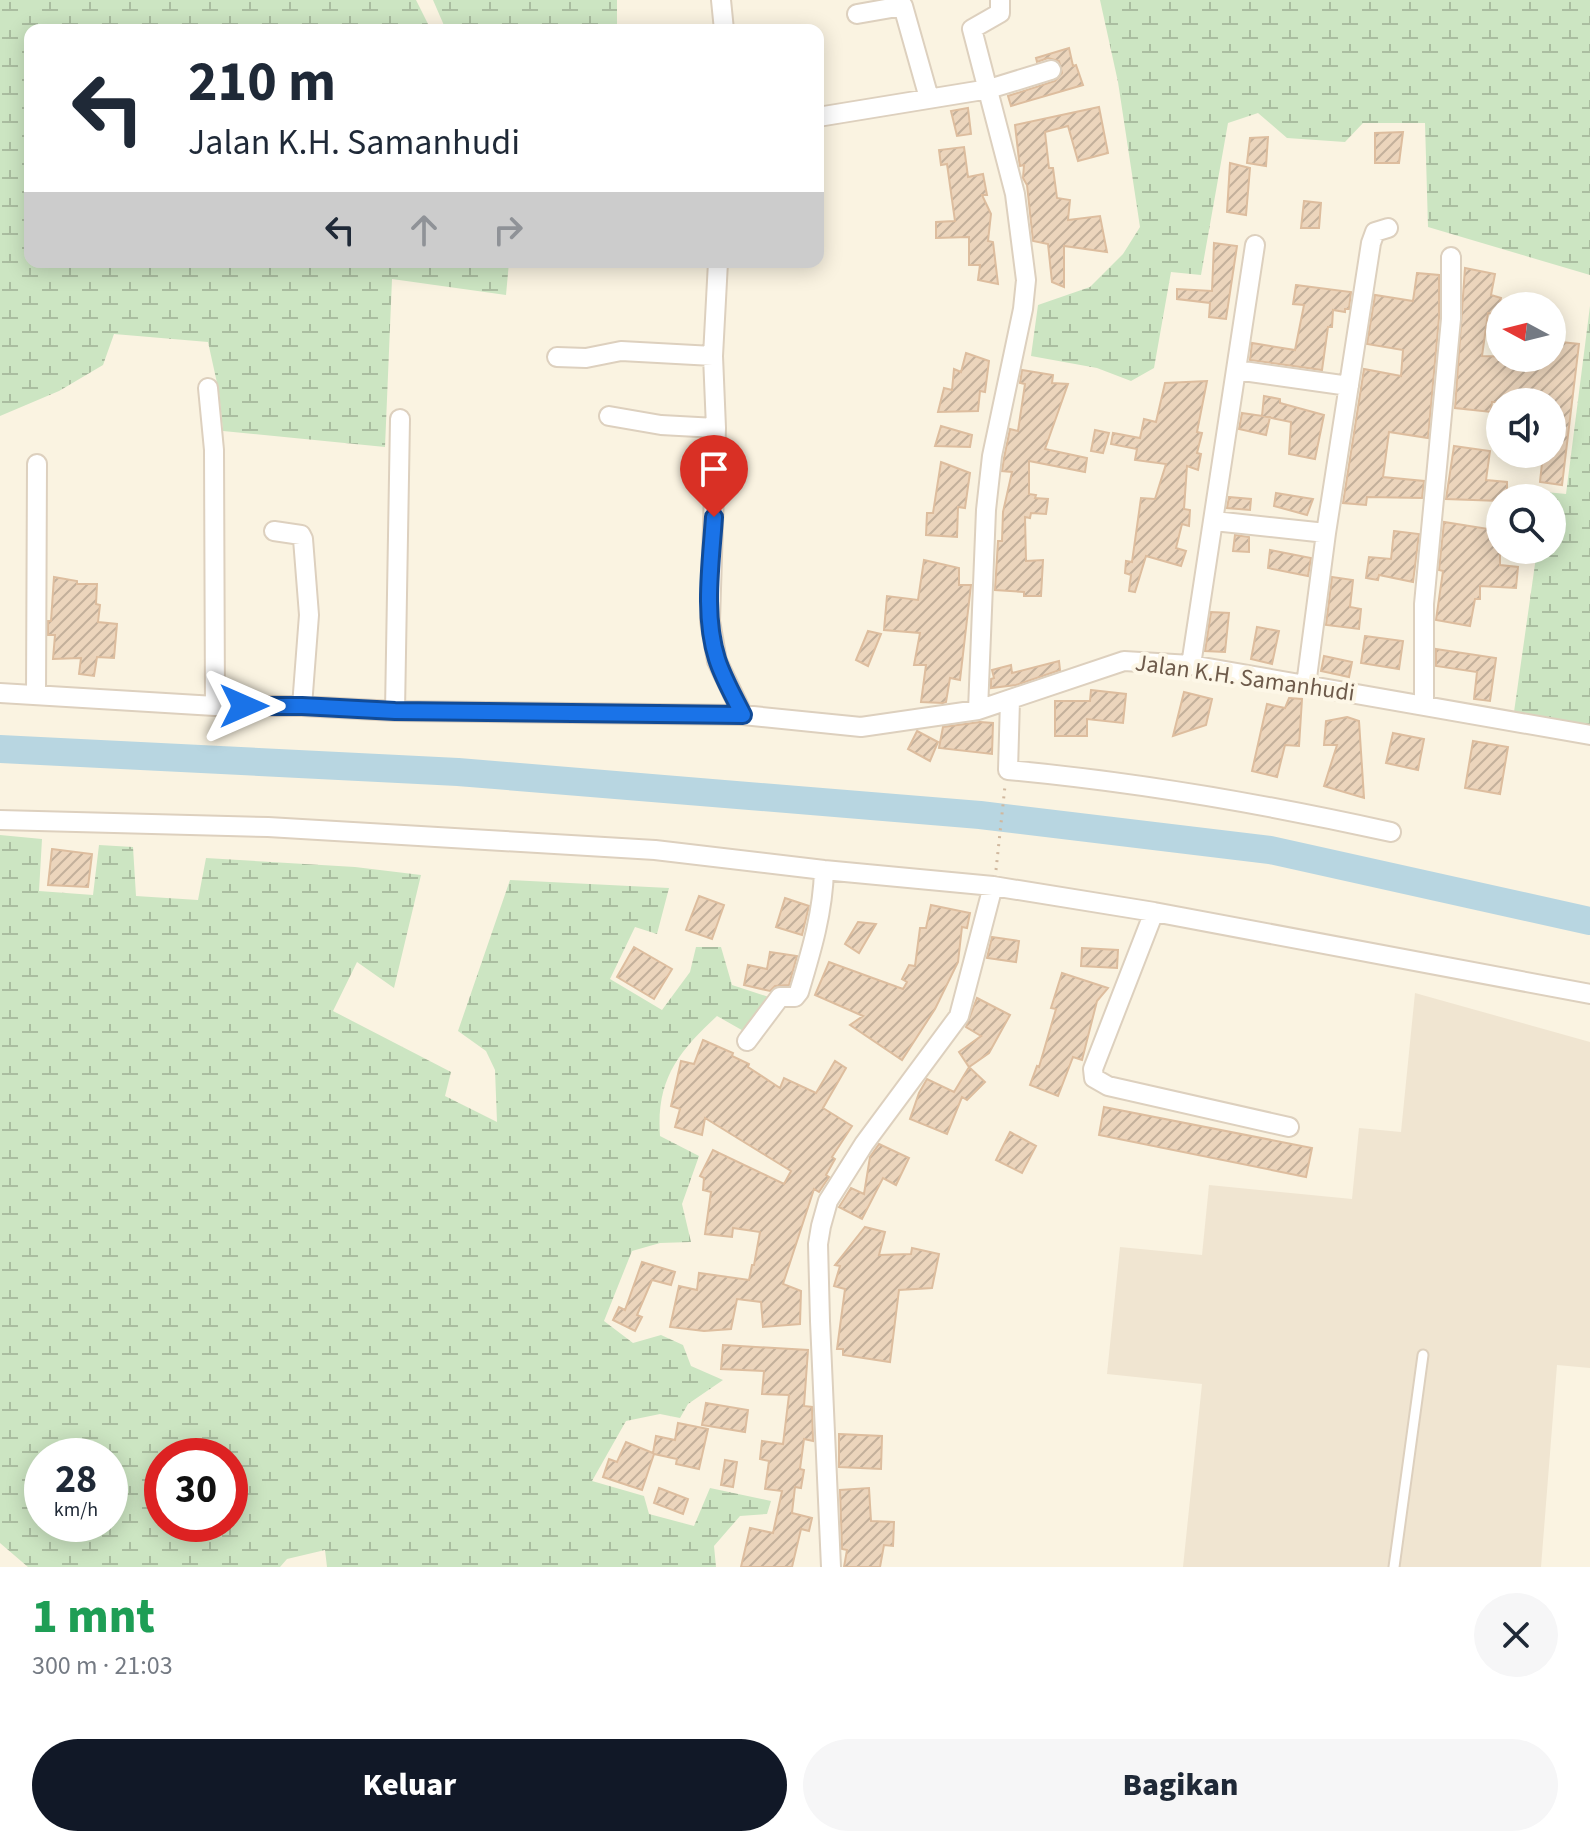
<!DOCTYPE html>
<html lang="id">
<head>
<meta charset="utf-8">
<style>
	:root { --surface:#fff; --page:#f6f6f7; --text:#1f2937; --muted:#747a83; --accent:#111827 }
	body { margin:0; font-family:"Source Sans 3",sans-serif; background:var(--page); color:var(--text); height:100vh; display:flex; flex-direction:column; font-size:30px; white-space:nowrap }
	* { box-sizing:border-box; margin:0 }
	p { font-size:26px; color:var(--muted) }
	.icon { flex:none; width:44px; height:44px; fill:none; stroke:currentColor; stroke-width:2; stroke-linecap:round; stroke-linejoin:round }
	.map { position:relative; height:1567px; overflow:hidden }
	.details { display:flex; flex-direction:column; background:var(--surface); flex:1 }
	.details>* { flex:none }
	.top-card { position:absolute; left:24px; top:24px; width:800px; height:244px; border-radius:16px; box-shadow:0 4px 20px #0003; background:#fff; color:var(--text); overflow:hidden }
	.needle { width:52px; rotate:277deg }
	.tools { position:absolute; left:1486px; top:292px; display:grid; gap:16px }
	.tools a { display:grid; place-items:center; width:80px; height:80px; border-radius:50%; background:var(--surface); box-shadow:0 4px 20px #0003; font-size:40px }
	.speed { position:absolute; left:24px; top:1438px; display:flex; gap:16px; font-size:40px; font-weight:700; text-align:center }
	.speed>* { display:grid; place-content:center; width:104px; height:104px; border-radius:50%; background:var(--surface); box-shadow:0 4px 20px #0003; line-height:1 }
	.speed small { font-size:20px; font-weight:400 }
	.speed .limit { border:12px solid #d22; background:#fff; color:#111 }
	.pin { position:absolute; display:grid; place-items:center; width:68px; height:68px; color:#fff; margin:-82px -34px; border-radius:50% 50% 50% 0; rotate:-45deg; box-shadow:0 0 8px #0007 }
	.pin .icon { rotate:45deg }
	.me { position:absolute; width:88px; margin:-44px; rotate:90deg; stroke-linejoin:round; filter:drop-shadow(0 0 6px #0008) }
	.turn { display:flex; align-items:center; gap:28px; height:168px; padding:0 32px; font-size:36px }
	.turn .icon { width:104px; height:104px; stroke-width:2.5 }
	.turn b { display:block; font-size:56px; line-height:68px }
	.lanes { display:flex; align-items:center; height:76px; padding:0 32px; background:#0003; justify-content:center; gap:40px; direction:ltr }
	.lanes .off { opacity:.35 }
	.round { display:grid; place-items:center; flex:none; width:84px; height:84px; border-radius:42px; background:var(--page) }
	.overview { display:flex; align-items:center; justify-content:space-between; height:136px; padding:0 32px }
	h1 { font-size:48px; font-weight:800; line-height:60px; color:#1e9e55 }
	.button { display:flex; gap:16px; margin-top:auto; padding:16px 32px }
	.button a { flex:1; height:92px; border-radius:48px; background:var(--accent); color:#fff; font-size:32px; font-weight:800; line-height:92px; text-align:center }
	.button a+a { background:var(--page); color:var(--text) }
	.map>svg:first-child { display:block }
	.residential { fill:#f0e5d1 }
	.wetland { fill:url(#wetland-marsh); fill-rule:evenodd }
	.lines { fill:none; stroke-linecap:round; stroke-linejoin:round }
	.river { stroke:#b8d6e1; stroke-width:28 }
	.building { fill:url(#building-hatch); stroke:#ddbd9e; stroke-width:2 }
	.service-casing { stroke:#ddd0be; stroke-width:13 }
	.minor-casing { stroke:#ddd0be; stroke-width:22 }
	.path { stroke:#d0b89f; stroke-width:3; stroke-dasharray:2 6; stroke-linecap:butt }
	.service { stroke:#fff; stroke-width:9 }
	.minor { stroke:#fff; stroke-width:18 }
	.route-casing { stroke:#114b97; stroke-width:20 }
	.route { stroke:#1a73e8; stroke-width:14 }
	.labels { text-anchor:middle; dominant-baseline:central; stroke-width:8; stroke-linejoin:round; paint-order:stroke }
	.street-label { font-size:24px; fill:#6e5b4b; stroke:#fdf7e7 }
</style>
</head>
<body>
<div class="map">
<svg width="1590" height="1567" viewBox="0 0 1590 1567">
	<defs>
		<pattern id="wetland-marsh" width="20" height="14" patternUnits="userSpaceOnUse" patternTransform="scale(2)"><rect width="20" height="14" fill="#cce5c2"/><path d="M1 5h8M5 5V1M11 12h8M15 12V8" fill="none" stroke="#aabda0"/></pattern>
		<pattern id="building-hatch" width="6" height="6" patternUnits="userSpaceOnUse" patternTransform="scale(2)"><rect width="6" height="6" fill="#ecd5bc"/><path d="M-1 1l2-2M0 6l6-6M5 7l2-2" fill="none" stroke="#c3b09b"/></pattern>
	</defs>
	<rect width="100%" height="100%" fill="#faf3e1"/>
	<path class="residential" d="M1415,993L1590,1042V1368L1557,1365L1541,1567H1183L1202,1384L1107,1374L1120,1247L1202,1255L1209,1185L1352,1199L1359,1128L1401,1132Z"/>
	<path class="wetland" d="M0,0H416L431,30H30V262H509L506,295L392,279L385,447L223,431L219,392L208,342L114,334L103,365L59,391L0,416Z
		M433,0H617V30H446Z
		M1100,0H1590V275L1428,227L1425,123H1363L1345,142L1287,138L1258,113L1228,123L1201,275L1171,272L1154,368L1131,381L1097,368L1031,356L1038,305L1090,287L1123,254L1140,227L1118,82Z
		M1590,306V728L1514,712L1537,550H1552V498H1545L1546,492L1566,494Z
		M0,835L42,839L39,891L93,895L99,845L133,847L136,896L198,900L206,858L355,867L421,875L394,988L357,962L333,1011L451,1072L445,1096L497,1122L495,1070L486,1051L458,1031L510,880L669,888L657,934L635,927L610,979L662,1010L690,972L696,947H721L732,985L772,998L747,1033L717,1016C678,1052 656,1080 660,1136L699,1156L682,1204L691,1242L660,1243L632,1251L604,1321L633,1343L661,1335L683,1345L691,1366L723,1380L688,1404L680,1418L660,1414L626,1421L592,1481L644,1496L649,1514L694,1526L710,1488L771,1501L767,1514L740,1516L714,1546L716,1567H327L325,1550L287,1559L280,1567H28L0,1543ZM42,1456H110V1524H42ZM162,1456H230V1524H162Z"/>
	<g class="lines">
		<path class="river" d="M0,749L458,772L980,815L1270,850L1590,921"/>
	</g>
	<path class="building" d="M1069,48L1073,66L1076,65L1083,85L1011,106L1008,96L1055,81L1062,73L1059,61L1048,58L1037,62L1036,58Z
		M1099,107L1108,153L1078,161L1068,126L1045,132L1049,168H1053L1057,198L1070,200L1068,220L1100,216L1107,252L1064,246V287L1052,282L1048,244L1033,241L1027,185L1023,178L1024,165L1020,166L1019,160L1015,125Z
		M968,108L971,134L957,136L951,111Z
		M1403,132L1399,163H1375V133Z
		M1268,137L1266,166L1247,163L1250,138Z
		M964,147L968,177L983,174L987,195H982L991,214L988,241L993,242L998,284L978,280L980,265H969V237L936,238V222L955,221L947,164L941,165L939,150Z
		M1230,163L1250,168L1246,215L1227,212Z
		M1304,201L1321,203L1319,228H1301Z
		M1214,243L1237,246L1226,319L1209,317L1210,303L1177,299V289L1212,291Z
		M1465,268L1495,274L1491,295L1501,298L1497,315L1488,313L1482,356L1552,358V341L1579,344L1562,485L1540,482L1543,454H1552V402H1492L1491,412L1455,408Z
		M1417,273L1439,275V318L1428,438L1389,432L1383,477L1424,481L1422,498L1367,497L1366,505L1343,503L1364,369L1401,376L1403,350L1367,344L1375,295L1413,301Z
		M1296,285L1351,292L1349,309H1345V312L1333,310L1332,327H1328L1322,370L1250,360L1252,343L1295,350L1304,305L1293,304Z
		M966,353L989,361L985,392L980,391L978,411L938,412L944,388L952,390L954,369L961,372Z
		M1022,370L1053,375L1052,383L1068,384L1045,449L1087,458L1085,472L1029,461V494L1036,495L1035,498L1048,499L1046,514L1031,513L1030,518L1025,517L1026,561L1043,560L1041,596H1024V592L995,590L998,541H1002L1003,512L1012,472L1002,471L1004,458L1010,429L1018,431L1025,384L1020,383Z
		M1207,381L1197,432L1202,433L1197,453L1201,454L1198,470L1187,466L1184,509L1190,510L1189,526L1182,524L1176,548L1186,551L1181,566L1146,556L1135,592L1129,591L1131,575L1125,573L1126,561L1132,562L1141,498L1155,499L1166,464L1135,460L1137,449L1111,444L1113,433L1140,438L1144,419L1156,422L1165,383Z
		M1264,396L1280,399V403L1324,415L1315,459L1289,454L1291,422L1262,416Z
		M1242,413L1270,417L1266,435L1239,429Z
		M941,426L972,435L970,447L935,446Z
		M1095,430L1109,433L1103,453L1091,451Z
		M1454,446L1490,451L1486,480L1507,482V498H1500V501L1446,499Z
		M941,462L970,473L965,508L958,507L957,537L926,535L927,513H933Z
		M1276,493L1313,499L1307,515L1274,506Z
		M1229,497L1251,499L1250,510L1227,508Z
		M1500,502V565L1518,567L1516,588L1480,586V599H1475L1470,626L1436,620L1443,571L1439,570L1444,522L1488,529Z
		M1394,531L1419,534L1413,582L1379,575L1378,580L1366,578L1369,557L1391,559Z
		M1235,535L1249,537V552L1233,551Z
		M1270,550L1311,558L1308,576L1268,568Z
		M924,560L959,568V585H971L960,680L950,678L946,702L943,703L921,702L926,665H914L920,633L884,630L887,596L918,600Z
		M54,577L77,581V584H97L96,604L100,605L98,622L117,624L114,658L97,657L94,676L79,674L81,658L53,659L55,635H48V621H51Z
		M1332,577L1353,580L1350,607L1361,609L1359,629L1326,625Z
		M1211,612L1229,613L1225,652L1205,651Z
		M1257,627L1279,631L1272,664L1251,659Z
		M868,631L881,634L868,666L856,660Z
		M1365,636L1403,641L1399,669L1361,663Z
		M1436,649L1496,658L1490,701L1474,699L1477,672L1436,666Z
		M1324,656L1352,662L1349,677L1321,671Z
		M1059,661L1060,670L1016,685L991,688V679L994,678L992,670L1011,665L1012,673Z
		M1091,690L1126,694L1123,723L1087,719V736H1055V701H1090Z
		M1184,692L1212,699L1206,725L1173,736Z
		M1289,698L1302,699L1299,746L1285,745L1277,777L1252,771L1267,704L1285,708Z
		M1347,717L1359,721L1364,798L1324,786L1337,745H1324L1326,721Z
		M980,722L993,723L992,754L939,748L943,727Z
		M917,731L938,742L930,761L908,749Z
		M1393,733L1424,739L1418,770L1386,763Z
		M1473,741L1508,747L1500,794L1465,788Z
		M52,849L92,854L88,887L48,885Z
		M699,896L724,905L712,939L686,930Z
		M785,898L809,906L802,935L776,927Z
		M931,905L970,913L967,928L962,927L958,962L935,1009L902,1060L850,1025L863,1016L815,995L829,962L903,989L907,982L902,979L909,965L915,966L920,928H926Z
		M858,922L876,924L859,953L845,944Z
		M992,937L1019,941L1016,962L987,958Z
		M634,947L672,969L654,999L617,977Z
		M1082,948L1118,950L1117,968L1081,966Z
		M770,952L797,956L789,985L775,986L770,991L744,985L748,965L767,969Z
		M1062,973L1108,988L1097,1001L1082,1060L1073,1057L1058,1096L1030,1085L1037,1066L1039,1067L1056,1009L1051,1008Z
		M977,998L1010,1015L989,1053L969,1067L959,1052L981,1036L966,1027Z
		M703,1040L733,1053L732,1056L749,1064L748,1067L780,1088L784,1078L816,1093L835,1061L846,1068L823,1108L852,1126L832,1157L835,1159L826,1175L829,1177L819,1192L814,1189L783,1284L801,1291L800,1324L763,1327L761,1302L737,1299L731,1329L704,1331L670,1327L679,1286L697,1290L699,1273L749,1280L752,1265H754L760,1232L733,1228L732,1237L705,1234L711,1192L703,1190L704,1178L700,1176L713,1150L784,1184L791,1171L705,1118L702,1135L675,1127L680,1109L671,1106L681,1061L694,1064Z
		M969,1067L985,1082L967,1100L962,1097L947,1134L910,1119L919,1093L927,1079L954,1092Z
		M1104,1107L1312,1148L1306,1177L1099,1135Z
		M1010,1132L1036,1146L1022,1173L996,1160Z
		M879,1144L909,1158L896,1185L883,1178L862,1219L839,1207L851,1188L864,1194L870,1157Z
		M865,1227L885,1232L879,1255L911,1254L912,1248L939,1254L932,1288L899,1290L890,1362L843,1355V1349H837L845,1289L834,1286L840,1266L835,1265Z
		M642,1262L675,1272L671,1285L652,1280L637,1315L642,1317L635,1331L613,1320L619,1307L625,1310Z
		M723,1345L808,1350L804,1406L812,1407L813,1441L804,1439L800,1469L804,1470L801,1488L795,1487L792,1513L812,1518L809,1531L801,1529L792,1567H741L750,1528L773,1533L782,1491L765,1489L769,1461L760,1459L762,1441L783,1444L789,1395L762,1394L764,1371L721,1369Z
		M706,1403L748,1410L745,1432L702,1425Z
		M678,1423L708,1429L699,1469L676,1464L677,1459L654,1454L642,1490L603,1477L609,1459L617,1462L626,1442L653,1453L656,1436L675,1440Z
		M839,1434L882,1436L881,1469L839,1467Z
		M725,1460L737,1462L733,1487L721,1485Z
		M659,1488L688,1499L683,1514L654,1503Z
		M869,1488L871,1521L894,1522L893,1546L884,1545L880,1567H844L847,1550L842,1549L840,1490Z"/>
	<g class="lines">
		<defs>
			<path id="service" d="M1394,1567L1423,1355"/>
			<path id="minor" d="M721,0L724,30
				M857,14L903,6L929,98
				M818,117L989,89L1051,70
				M718,262L713,356L716,428L710,621L717,661L743,715
				M557,357L586,358L621,351L713,356
				M1236,370L1349,386
				M208,388L214,450L215,706
				M609,416L661,425L716,428
				M1214,521L1326,533
				M274,531L301,535L303,539L309,615L302,706
				M1191,665L1255,245
				M1306,685L1326,533L1371,243L1375,232L1388,228
				M0,693L215,706H302L395,711L743,715L861,727L978,710L1124,661L1191,665L1590,735
				M36,694L37,464
				M1010,700L1008,770C1137,782 1265,804 1391,832
				M1424,705V604L1451,319V257
				M978,710L986,510L992,456L1023,309L1026,280L1015,194L972,29L1000,13V0
				M395,711L400,419
				M0,820L268,827L655,850L824,870L993,886L1154,912L1590,994
				M1154,912L1093,1069L1094,1078L1108,1086L1289,1127
				M747,1041L780,997H795L799,992C811,952 823,913 824,870
				M831,1567L820,1321L818,1244L821,1226L828,1201L864,1144L959,1016L993,886"/>
		</defs>
		<use href="#service" class="service-casing"/>
		<use href="#minor" class="minor-casing"/>
		<path class="path" d="M996,870L1005,786"/>
		<use href="#service" class="service"/>
		<use href="#minor" class="minor"/>
	</g>
	<g class="lines">
		<defs>
			<path id="route" d="M244,706H302L395,711L743,715C734,697 723,678 717,659C703,615 711,563 714,517"/>
		</defs>
		<use href="#route" class="route-casing"/>
		<use href="#route" class="route"/>
	</g>
	<g class="labels">
		<g class="street-label">
			<text transform="translate(1245 678) rotate(8)">Jalan K.H. Samanhudi</text>
		</g>
	</g>
</svg>
<div class="tools">
<a><svg class="needle" viewBox="-14 -14 28 28"><path d="M0-13l5 13h-10z" fill="#e53935"/><path d="M0 13l5-13h-10z" fill="#747a83"/></svg></a>
<a><svg class="icon" aria-label="sound" viewBox="0 0 24 24"><path d="M4 9h4l5-4v14l-5-4H4zM17 9q2 3 0 6"/></svg></a>
<a><svg class="icon" aria-label="search" viewBox="0 0 24 24"><circle cx="10" cy="10" r="6"/><path d="M15 15l6 6"/></svg></a>
</div>
<div class="speed"><div>28<small>km/h</small></div><div class="limit">30</div></div>
<div class="pin" style="left:714px;top:517px;background:#d93025"><svg class="icon" aria-label="arrive" viewBox="0 0 24 24"><path d="M6 21V4h12l-3 4 3 4H6"/></svg></div>
<svg class="me" style="left:244px;top:706px" viewBox="-20 -20 40 40"><path d="M0-17L14 15 0 8-14 15z" fill="#1a73e8" stroke="#fff" stroke-width="4"/></svg>
<div class="top-card">
<div class="turn"><svg class="icon" aria-label="left" viewBox="0 0 24 24"><path d="M17 20v-9H6M10 6l-5 5 5 5"/></svg><div><b>210 m</b>Jalan K.H. Samanhudi</div></div>
<div class="lanes"><svg class="icon" aria-label="left" viewBox="0 0 24 24"><path d="M17 20v-9H6M10 6l-5 5 5 5"/></svg><svg class="icon off" aria-label="ahead" viewBox="0 0 24 24"><path d="M12 20V5M6 11l6-6 6 6"/></svg><svg class="icon off" aria-label="right" viewBox="0 0 24 24"><path d="M7 20v-9h11M14 6l5 5-5 5"/></svg></div>
</div>
</div>
<section class="details">
<div class="overview"><div><h1>1 mnt</h1><p>300 m · 21:03</p></div><a class="round"><svg class="icon" aria-label="close" viewBox="0 0 24 24"><path d="M6 6l12 12M18 6L6 18"/></svg></a></div>
<div class="button"><a>Keluar</a><a>Bagikan</a></div>
</section>
</body>
</html>
